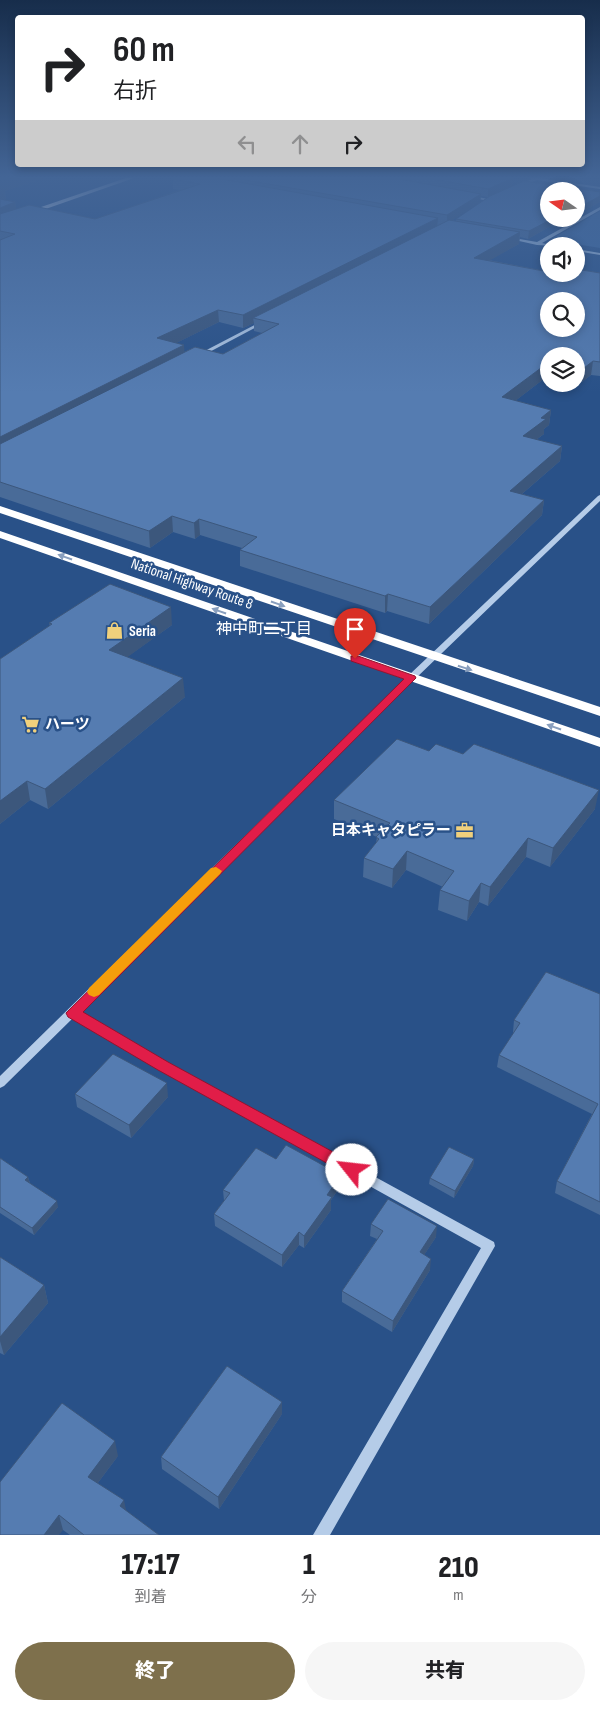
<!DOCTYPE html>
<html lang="ja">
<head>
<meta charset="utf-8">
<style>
	:root { --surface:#fff; --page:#f6f6f6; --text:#202124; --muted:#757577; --accent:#7e704c }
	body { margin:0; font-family:"Sofia Sans Condensed","Noto Sans JP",sans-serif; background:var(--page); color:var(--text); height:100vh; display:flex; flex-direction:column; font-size:19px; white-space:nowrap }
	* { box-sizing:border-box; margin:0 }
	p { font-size:16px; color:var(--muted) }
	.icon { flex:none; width:28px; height:28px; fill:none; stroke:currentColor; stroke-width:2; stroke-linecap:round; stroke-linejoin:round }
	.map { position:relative; height:1535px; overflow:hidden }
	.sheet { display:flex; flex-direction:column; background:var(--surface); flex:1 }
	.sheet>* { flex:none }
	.banner { position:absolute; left:15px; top:15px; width:570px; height:152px; border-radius:5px; box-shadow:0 2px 8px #0003; background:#fff; color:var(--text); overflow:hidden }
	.needle { width:32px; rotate:284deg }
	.buttons { position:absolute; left:540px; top:182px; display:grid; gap:10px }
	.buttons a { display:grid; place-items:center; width:45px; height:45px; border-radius:50%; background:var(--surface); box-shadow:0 2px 8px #0003; font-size:25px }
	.pin { position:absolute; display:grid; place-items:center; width:42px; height:42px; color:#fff; margin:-51px -21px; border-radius:50% 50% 50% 0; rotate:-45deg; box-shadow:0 0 5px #0007 }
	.pin .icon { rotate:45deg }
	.me { position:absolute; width:55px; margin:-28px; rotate:299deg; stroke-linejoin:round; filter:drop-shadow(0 0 4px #0008) }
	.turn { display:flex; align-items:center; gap:18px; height:105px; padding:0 15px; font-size:22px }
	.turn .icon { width:65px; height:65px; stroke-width:2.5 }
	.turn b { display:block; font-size:35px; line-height:42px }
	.lanes { display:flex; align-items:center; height:48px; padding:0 15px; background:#0003; justify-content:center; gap:25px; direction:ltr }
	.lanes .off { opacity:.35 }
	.eta { display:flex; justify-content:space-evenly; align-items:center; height:85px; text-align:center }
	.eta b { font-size:30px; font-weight:800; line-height:35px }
	.cta { display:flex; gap:10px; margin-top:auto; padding:10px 15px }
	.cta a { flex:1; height:58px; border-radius:30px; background:var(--accent); color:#fff; font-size:20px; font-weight:800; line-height:58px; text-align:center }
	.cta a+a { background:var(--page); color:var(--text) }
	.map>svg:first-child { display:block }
	.green { fill:#3d6aa4 }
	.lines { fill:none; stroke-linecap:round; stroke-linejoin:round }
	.minor { fill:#b5cce8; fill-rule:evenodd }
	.major { fill:#f8fafe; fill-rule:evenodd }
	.highway { fill:#fff; fill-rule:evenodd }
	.wall { fill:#496b98; fill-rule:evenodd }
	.shaded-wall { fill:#3c577c }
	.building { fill:#557cb1; stroke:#3c577c; fill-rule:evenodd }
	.oneway { fill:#899fbe }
	.route { fill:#e11d48; stroke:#92132f }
	.slow { fill:#f59e0b }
	.labels { text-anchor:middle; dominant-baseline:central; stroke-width:5; stroke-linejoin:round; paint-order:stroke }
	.street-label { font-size:15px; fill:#fff; stroke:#295188 }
	.poi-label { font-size:15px; font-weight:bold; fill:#fff; stroke:#295188; text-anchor:start }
	.neighbourhood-label { font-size:16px; fill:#fff; stroke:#295188 }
</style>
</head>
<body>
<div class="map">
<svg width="600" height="1535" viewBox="0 0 600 1535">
	<rect width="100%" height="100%" fill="#295188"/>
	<path class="green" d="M600,211V248L558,241L553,238Z"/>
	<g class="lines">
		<path class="minor" d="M529,178H539L600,187V189L537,180L517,188V186L532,179Z
			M468,195L488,199L490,200L488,201L469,197Z
			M600,207V210L542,243L555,246L537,245L506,238L508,237L537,242Z
			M576,249L600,253V255L576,251Z
			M262,321L266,322L200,357L195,356Z
			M600,495V501L414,680L79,1012L167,1063L494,1242L495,1246L330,1535H313L481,1248L159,1069L73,1018L4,1086L0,1088V1076L408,676L598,496Z"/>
		<path class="major" d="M126,178H134L0,225V221Z"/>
		<path class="highway" d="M0,506L600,707V716L0,513Z
			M0,531L600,738V747L0,538Z"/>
	</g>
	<path class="wall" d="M0,178H44L5,191L6,200H5L15,202L16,209L29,205L95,219L180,190L173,189V179L175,178H513L512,186L488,197L481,196L480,202L452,220L456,221V219L490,196L524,181L600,192V202L576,215V191H549V219H570L556,227L551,226L528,239L520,237L519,244L489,260L549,272V274H576V269L600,273V376L591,375L582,382L576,380V356H549V375L515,401L551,410L549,425L544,429V434L536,440L562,446L560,461L522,494L544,500L542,515L429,624L387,611L385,613L240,566V550L242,548L200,535L195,539L173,532L150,548L0,497ZM549,301H576V329H549ZM219,322L243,328L254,323V331L262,333L223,354L195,347L184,352V345L176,343Z
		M49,623L172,625L127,657L185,697L48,809L30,800L0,824V659L50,626Z
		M429,751L595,809L550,867L526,857L488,906L479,902L467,921L438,910L440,890L443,887L406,870L392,888L363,877L364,858L376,843L377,837L334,819V800Z
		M600,994V1215L555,1193L557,1181L592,1114L497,1067L499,1055L514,1033L513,1032L514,1020Z
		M75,1094L168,1097L131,1138L77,1107Z
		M0,1158L28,1177L30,1183L58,1207L34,1235L0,1213Z
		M276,1159L341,1175L340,1187L331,1200V1210L304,1248L299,1245L282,1267L215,1226L214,1214L224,1201L223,1190Z
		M474,1159L473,1166L454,1198L429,1184L430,1178Z
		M371,1224L436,1237L424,1255L430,1270L392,1332L342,1302V1291L377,1239L370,1236Z
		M0,1257L44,1285L48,1303L4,1355L0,1353Z
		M282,1414L219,1509L162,1469L161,1457Z
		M118,1456L97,1484L126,1511L159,1535H70L63,1530L0,1535Z"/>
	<path class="shaded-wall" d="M10,178H44L5,191L6,200L0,202V181Z
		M513,178L512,186L488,197V189Z
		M481,194L480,202L447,224V215Z
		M600,196V202L576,215V209Z
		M15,202L17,213L0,219V208Z
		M438,218L437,229L253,318L254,323L243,328V315Z
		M552,219L551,226L528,239L529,231Z
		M559,219H570L556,227L557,220Z
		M520,232L519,244L473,270L474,258Z
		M218,310L219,322L158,352L157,338Z
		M184,345L185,358L0,453V437Z
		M593,361L591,375L582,382L584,368Z
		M549,362V375L501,412L502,397Z
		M551,410L549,425L544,429V434L521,451L523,436L541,418Z
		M562,446L560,461L508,506L510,491Z
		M544,500L542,515L429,624L430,607Z
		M172,516L173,532L150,548L149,531Z
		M199,519L200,535L195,539L194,523Z
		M388,594L387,611L385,613V596Z
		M171,607L172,625L111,669L109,650Z
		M183,678L185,697L48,809L45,789Z
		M27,781L30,800L0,824V801Z
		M599,790L595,809L550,867L553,848Z
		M528,838L526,857L488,906L490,887Z
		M407,851L406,870L392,888L393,869Z
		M481,883L479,902L467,921L469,901Z
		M167,1083L168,1097L131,1138L129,1125Z
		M474,1159L473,1166L454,1198L455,1191Z
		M341,1175L340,1187L331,1200V1210L304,1248V1236L327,1195Z
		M28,1177L30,1184L25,1180Z
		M57,1201L58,1207L34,1235L32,1228Z
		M437,1226L436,1237L419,1263L420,1252Z
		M299,1232V1245L282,1267V1255Z
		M431,1259L430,1270L392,1332L393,1321Z
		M44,1285L48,1303L4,1355L0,1341V1337Z
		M282,1402V1414L219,1509L218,1497Z
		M115,1441L118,1456L91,1492L88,1477Z
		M124,1500L127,1515L120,1506Z
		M59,1515L63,1530L59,1535H44Z"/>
	<path class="building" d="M0,178H10L0,181Z
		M175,178H216L438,218L243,315L218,310L157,338L184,345L0,437V240L15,234L0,231V214L29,205L95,219L200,184L173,179Z
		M234,178H394L481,194L447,215Z
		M428,178H513L488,189Z
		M524,181L600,192V196L576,209V191H549V219H559L557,220L552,219L529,231L456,219L490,196Z
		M0,199L15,202L0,208Z
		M449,220L520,232L474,258L549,272V274H576V269L600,273V362L593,361L584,368L576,366V356H549V362L502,397L551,410L541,418L546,419L523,436L562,446L510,491L544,500L430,607L388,594L385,596L240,550L257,537L199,519L194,523L172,516L149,531L0,482V444L195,347L223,354L279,324L253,318ZM549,301H576V329H549Z
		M110,584L171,607L109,650L183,678L45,789L27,781L0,801V659L52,624L49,623Z
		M397,739L429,751L436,744L463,754L474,744L599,790L553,848L528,838L490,887L481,883L469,901L440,890L454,871L407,851L393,869L364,858L379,839L376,837L390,823L334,800Z
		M546,972L600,994V1202L557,1181L598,1104L499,1055L520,1023L514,1020Z
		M113,1054L167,1083L129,1125L75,1094Z
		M286,1145L341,1175L327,1195L332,1197L304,1236L299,1232L282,1255L214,1214L230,1193L223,1190L256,1148L276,1159Z
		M449,1147L474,1159L455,1191L430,1178Z
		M0,1158L28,1177L25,1180L57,1201L32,1228L0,1207Z
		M388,1199L437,1226L420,1252L431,1259L393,1321L342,1291L383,1231L371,1224Z
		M0,1257L44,1285L0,1337Z
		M227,1366L282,1402L218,1497L161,1457Z
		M62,1403L115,1441L88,1477L124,1500L120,1506L159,1535H84L59,1515L44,1535H0V1482Z"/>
	<defs><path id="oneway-solid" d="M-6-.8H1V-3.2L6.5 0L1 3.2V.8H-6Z" transform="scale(1.25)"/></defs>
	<g class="oneway">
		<use href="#oneway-solid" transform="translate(65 557) rotate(-161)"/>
		<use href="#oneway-solid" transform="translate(278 604) rotate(19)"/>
		<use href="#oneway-solid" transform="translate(219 611) rotate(-161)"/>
		<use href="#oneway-solid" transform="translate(465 668) rotate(18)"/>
		<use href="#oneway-solid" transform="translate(554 727) rotate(-161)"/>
	</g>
	<linearGradient id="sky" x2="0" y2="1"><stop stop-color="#172d4b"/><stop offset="0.45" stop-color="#436596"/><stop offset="1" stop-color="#436596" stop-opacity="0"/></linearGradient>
	<rect width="600" height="393" fill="url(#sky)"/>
	<path class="route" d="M351,656H358L415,676L416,678L83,1012L168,1062L357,1165L360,1170L357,1175L352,1177L158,1070L68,1017L66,1013L404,679L351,661Z"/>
	<path class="slow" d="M216,867L222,871L220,874L99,995L94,997L89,995L87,992L89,988L211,868Z"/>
	<defs>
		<symbol id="shop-bare" viewBox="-9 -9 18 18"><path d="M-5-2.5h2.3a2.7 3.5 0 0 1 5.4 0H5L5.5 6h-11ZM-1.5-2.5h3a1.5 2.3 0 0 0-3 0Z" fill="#f0d07c" stroke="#295188" stroke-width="2.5" paint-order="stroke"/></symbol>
		<symbol id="supermarket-bare" viewBox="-9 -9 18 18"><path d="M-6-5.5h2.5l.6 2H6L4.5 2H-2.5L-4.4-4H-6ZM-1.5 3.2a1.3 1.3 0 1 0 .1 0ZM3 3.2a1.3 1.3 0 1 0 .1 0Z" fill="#f0d07c" stroke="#295188" stroke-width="2.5" paint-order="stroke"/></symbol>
		<symbol id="office-bare" viewBox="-9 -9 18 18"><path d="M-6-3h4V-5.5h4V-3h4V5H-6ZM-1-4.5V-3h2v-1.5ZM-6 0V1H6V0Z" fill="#f0d07c" stroke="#295188" stroke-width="2.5" paint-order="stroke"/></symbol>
	</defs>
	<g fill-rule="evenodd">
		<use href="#shop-bare" x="102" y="618" width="25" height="25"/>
		<use href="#supermarket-bare" x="18" y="712" width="25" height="25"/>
		<use href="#office-bare" x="452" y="818" width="25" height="25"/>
	</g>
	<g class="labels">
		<g class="street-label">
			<text transform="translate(192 584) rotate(19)">National Highway Route 8</text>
		</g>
		<g class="poi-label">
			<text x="129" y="631">Seria</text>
			<text x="45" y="724">ハーツ</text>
			<text x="451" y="830" text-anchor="end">日本キャタピラー</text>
		</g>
		<g class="neighbourhood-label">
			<text x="264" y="629">神中町二丁目</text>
		</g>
	</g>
</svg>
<div class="buttons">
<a><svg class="needle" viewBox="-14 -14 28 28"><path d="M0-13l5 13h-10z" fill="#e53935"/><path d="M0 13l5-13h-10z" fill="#757577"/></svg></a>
<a><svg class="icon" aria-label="sound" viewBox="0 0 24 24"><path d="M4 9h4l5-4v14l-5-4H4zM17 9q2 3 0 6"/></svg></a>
<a><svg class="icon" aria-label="search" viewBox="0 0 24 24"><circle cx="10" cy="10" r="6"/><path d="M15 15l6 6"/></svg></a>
<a><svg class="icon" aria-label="layers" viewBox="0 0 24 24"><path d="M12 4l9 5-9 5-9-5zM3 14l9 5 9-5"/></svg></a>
</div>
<div class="pin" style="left:355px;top:659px;background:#d93025"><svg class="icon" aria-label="arrive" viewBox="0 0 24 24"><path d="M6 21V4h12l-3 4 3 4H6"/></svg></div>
<svg class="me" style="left:352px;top:1170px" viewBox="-20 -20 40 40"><circle r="19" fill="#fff"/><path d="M0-13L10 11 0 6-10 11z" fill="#e11d48"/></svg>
<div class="banner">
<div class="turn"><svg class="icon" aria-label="right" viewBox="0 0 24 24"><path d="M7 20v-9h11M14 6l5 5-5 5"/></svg><div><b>60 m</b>右折</div></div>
<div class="lanes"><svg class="icon off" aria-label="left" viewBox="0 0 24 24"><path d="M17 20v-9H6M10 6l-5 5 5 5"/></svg><svg class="icon off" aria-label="ahead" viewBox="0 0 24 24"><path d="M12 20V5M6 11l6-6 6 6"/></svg><svg class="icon" aria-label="right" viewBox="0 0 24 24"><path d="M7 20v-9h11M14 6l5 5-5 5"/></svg></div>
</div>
</div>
<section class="sheet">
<div class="eta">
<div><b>17:17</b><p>到着</p></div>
<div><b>1</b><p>分</p></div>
<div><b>210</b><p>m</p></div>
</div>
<div class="cta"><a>終了</a><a>共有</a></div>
</section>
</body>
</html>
